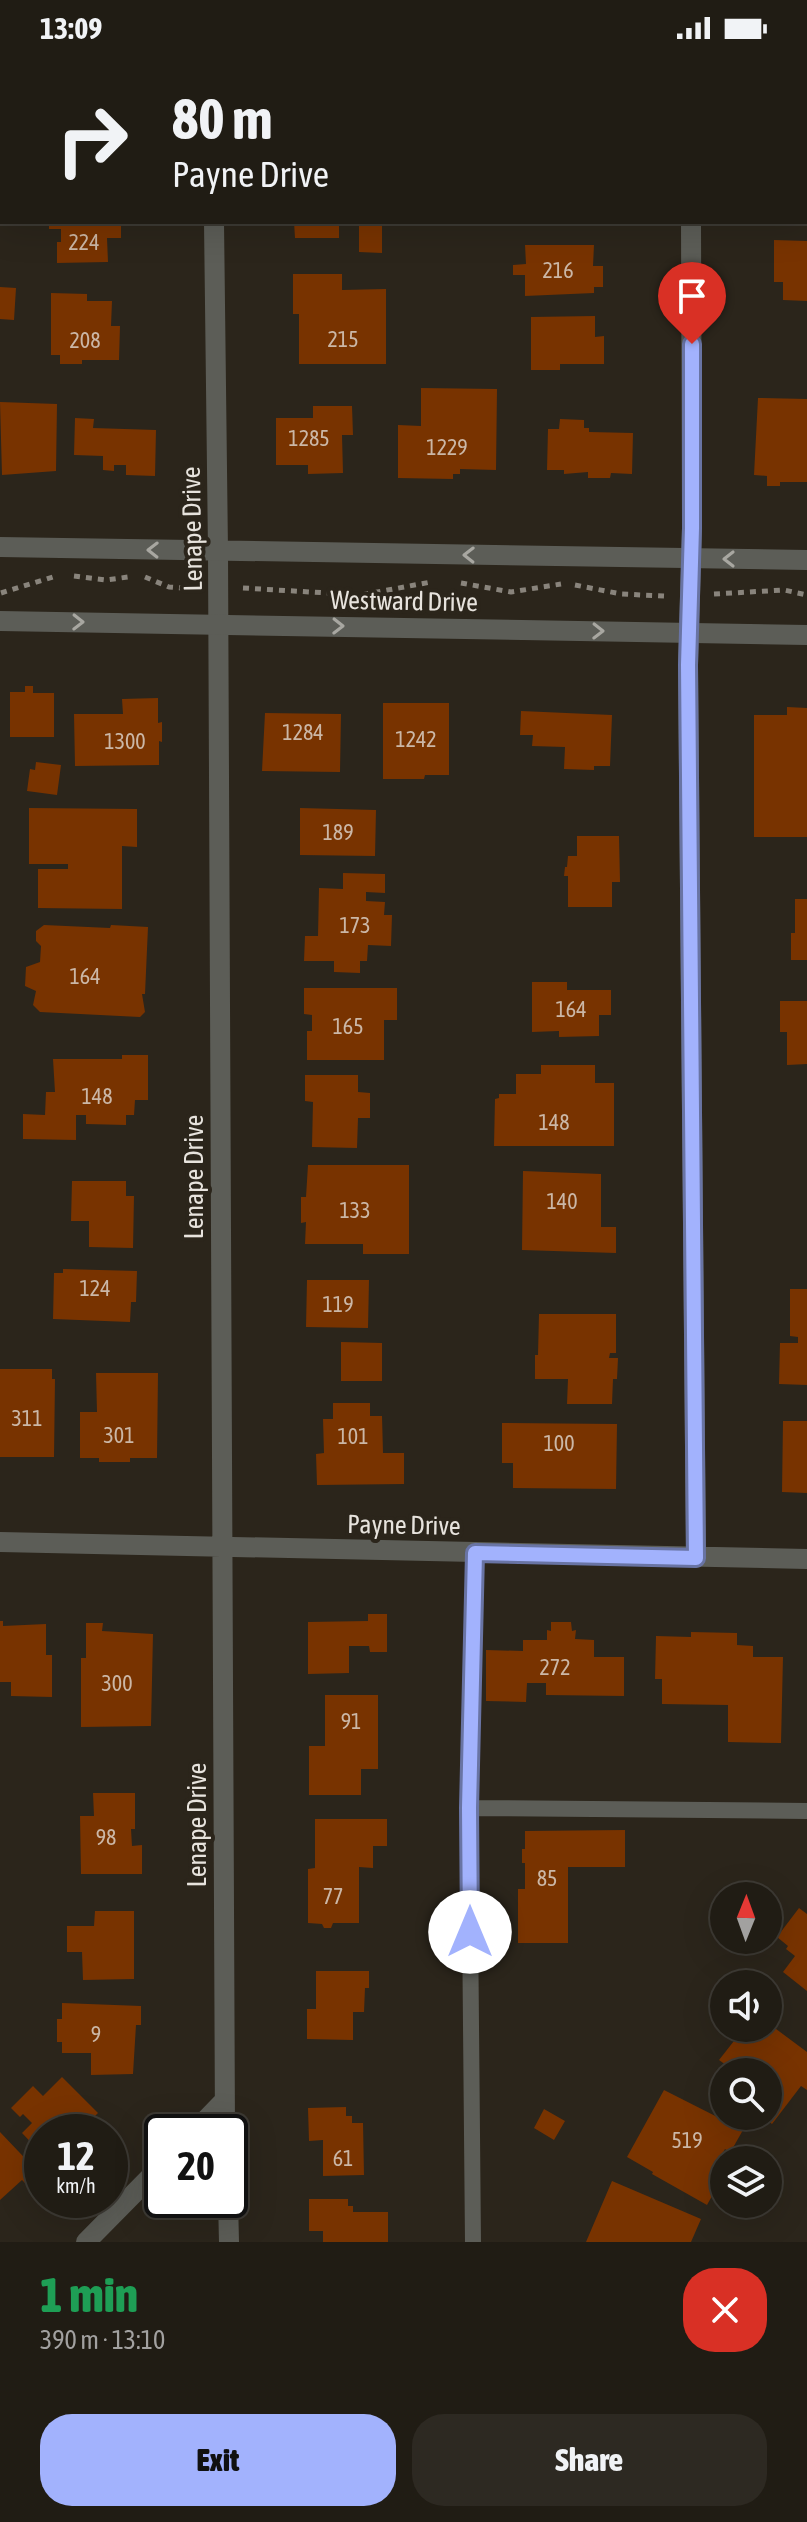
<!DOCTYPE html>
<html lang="en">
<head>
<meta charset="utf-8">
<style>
	:root { --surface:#201c14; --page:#2d2922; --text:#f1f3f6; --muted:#a2a1a0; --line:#3d3a34; --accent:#a2b2fd }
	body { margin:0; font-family:"Asap Condensed",sans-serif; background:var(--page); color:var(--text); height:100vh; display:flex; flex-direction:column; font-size:30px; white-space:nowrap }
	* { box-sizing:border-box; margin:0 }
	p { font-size:26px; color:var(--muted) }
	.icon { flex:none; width:44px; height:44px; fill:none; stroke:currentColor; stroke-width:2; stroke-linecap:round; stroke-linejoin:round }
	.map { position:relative; height:2186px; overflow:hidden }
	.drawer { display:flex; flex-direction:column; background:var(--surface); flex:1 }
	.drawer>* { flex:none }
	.banner { position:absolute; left:0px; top:0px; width:808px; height:168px; box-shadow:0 8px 32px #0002,0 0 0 2px var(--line); background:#201c14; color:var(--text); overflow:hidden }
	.needle { width:52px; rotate:1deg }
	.buttons { position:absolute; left:710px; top:1826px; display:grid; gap:16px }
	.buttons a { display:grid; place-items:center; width:72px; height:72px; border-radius:50%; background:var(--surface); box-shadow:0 8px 32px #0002,0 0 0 2px var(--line); font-size:40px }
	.speed { position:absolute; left:24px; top:2058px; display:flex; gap:16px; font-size:40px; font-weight:700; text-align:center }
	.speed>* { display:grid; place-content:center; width:104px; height:104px; border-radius:50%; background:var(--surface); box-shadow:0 8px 32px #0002,0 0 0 2px var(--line); line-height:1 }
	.speed small { font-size:20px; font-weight:400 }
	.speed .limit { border:4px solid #111; border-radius:12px; background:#fff; color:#111 }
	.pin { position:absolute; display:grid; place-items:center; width:68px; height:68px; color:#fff; margin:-82px -34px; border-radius:50% 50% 50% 0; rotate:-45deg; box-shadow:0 0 8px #0007 }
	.pin .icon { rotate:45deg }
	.me { position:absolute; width:88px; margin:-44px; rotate:0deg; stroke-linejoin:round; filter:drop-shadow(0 0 6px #0008) }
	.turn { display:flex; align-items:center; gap:28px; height:168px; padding:0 40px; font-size:36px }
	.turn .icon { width:104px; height:104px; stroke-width:2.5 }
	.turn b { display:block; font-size:56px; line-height:68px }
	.round { display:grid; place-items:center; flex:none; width:84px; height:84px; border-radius:32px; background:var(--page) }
	.head { display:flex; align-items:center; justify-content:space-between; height:136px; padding:0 40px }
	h1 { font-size:48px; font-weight:800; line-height:60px; color:#1e9e55 }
	.button { display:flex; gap:16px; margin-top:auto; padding:16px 40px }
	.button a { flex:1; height:92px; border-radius:32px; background:var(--accent); color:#111; font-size:32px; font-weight:800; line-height:92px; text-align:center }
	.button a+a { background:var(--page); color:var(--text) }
	.status { display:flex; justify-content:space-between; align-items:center; height:56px; padding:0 40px; background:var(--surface); direction:ltr }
	.status svg { height:22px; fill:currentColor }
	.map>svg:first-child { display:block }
	.building { fill:#783300 }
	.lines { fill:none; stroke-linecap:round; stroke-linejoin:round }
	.path { stroke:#89847c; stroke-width:5; stroke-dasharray:6 6; stroke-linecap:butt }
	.service { stroke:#5c5d57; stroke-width:16 }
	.minor { stroke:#5c5d57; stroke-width:20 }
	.tertiary { stroke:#5c5d57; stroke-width:20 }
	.oneway { stroke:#a8a7a1 }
	.route-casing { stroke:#6974a4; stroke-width:20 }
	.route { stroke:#a2b2fd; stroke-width:14 }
	.labels { text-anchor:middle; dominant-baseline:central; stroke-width:8; stroke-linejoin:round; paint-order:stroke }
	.number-label { font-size:22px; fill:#cbb7a6 }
	.street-label { font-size:26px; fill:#e7e3dd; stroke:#2b251b }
</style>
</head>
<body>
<div class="status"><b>13:09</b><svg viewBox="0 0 49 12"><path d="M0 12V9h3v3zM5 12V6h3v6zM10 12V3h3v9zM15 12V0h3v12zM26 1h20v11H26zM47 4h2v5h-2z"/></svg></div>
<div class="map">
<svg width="807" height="2186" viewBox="0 0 807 2186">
	<rect width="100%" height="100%" fill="#2b251b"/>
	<path class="building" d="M49,166H121V182H107L108,206L57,207V186H61V173H49Z
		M294,166H339V182H295Z
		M359,170H382V197L359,196Z
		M774,184L807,185V245L783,244V226H774Z
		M525,189H594L593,210H603V231H594V237L525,240V219H513V209L526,208Z
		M293,218H342V234L386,233V308H299V258H293Z
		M0,231L16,232L14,264L0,263Z
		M51,237L87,238V245H112L111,270H120L119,304H82V308H60V299H51Z
		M595,260V281L604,280V308H560V314H531V261Z
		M421,332L497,333L496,414L460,413V418H453V423L398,422V369L421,370Z
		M758,342L807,343V426H780V430H767V420L754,419Z
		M0,346L57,348L56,415L2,419Z
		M313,350H352L353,379H342L343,417L308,418V409H276V362H313Z
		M75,362L94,363L93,372L156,374L155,420L126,419V409H114V415L103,414V400L74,399Z
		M560,363L584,364V372H589V376L633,377L632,418L611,417L610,422H588V416L564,418V414H547L548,373H559Z
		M25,630H33V637H54V681H10V636H25Z
		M158,642V667L162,666V686L159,685V709L75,710L74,658H123L122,643Z
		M383,647H449V719H425L424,723H383Z
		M787,651L807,652V781H754V659H787Z
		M521,655L612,659L610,710H594V714L564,713L565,691L532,690L533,679H520Z
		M265,657L341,658L340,716L262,715Z
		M36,706L61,709L57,739L27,735L30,713L35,714Z
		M29,752L137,753V791L122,790V853L38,852V813H68V808H29Z
		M300,752L376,754L375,800L300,799Z
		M577,780H619L620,826H612V851H568V820H564L565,811H567L568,800H577Z
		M343,817L385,818V837L366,836V845L385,846L384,859H392L391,890L368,889L367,905H360V917L334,916V905H304L305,880H318L319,832L343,833Z
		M795,843H807V904H791V877H795Z
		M44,869L110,872L111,869L148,871L145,938H142L145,956L140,961L40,956L33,949L36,935L25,930L26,911L40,906L41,890L36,885V875Z
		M532,926H567V934H611V959H599V980L559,981V975L532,976Z
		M304,932H397V964H384V1004H307V975H312V959L304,958Z
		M780,945H807V1008L787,1009V976H780Z
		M122,999H148V1044H135L134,1059H126V1069L86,1068V1059H76V1084L23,1083V1058L45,1059L46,1036H55L53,1003H122Z
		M541,1009H595V1027H614V1090H494L495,1043L499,1042V1038H516V1018H541Z
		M305,1019H358V1036L370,1037V1062H358L357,1092L312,1091L313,1046L305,1045Z
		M308,1109H409V1198H363V1188H305L306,1166L301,1167V1141H306Z
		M523,1115L601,1118V1171H616V1197L522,1194Z
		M72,1125H126V1140H134L133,1192L89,1191V1165H71Z
		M63,1213L137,1215L136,1246H131L130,1266L53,1263L54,1217H63Z
		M307,1224H369L368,1272L306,1271Z
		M790,1233H807V1329L779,1328L780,1287H798V1281L790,1280Z
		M539,1258H616V1297H610L609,1302H618L617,1323H613L612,1348H567L568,1323H535V1299H538Z
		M341,1286L382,1287V1325H341Z
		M0,1313H52V1323H55L54,1401H0Z
		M96,1317H158L157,1402H130V1406H99V1402H80V1356H97Z
		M333,1347H370V1360H382L383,1397H404V1428L317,1429L316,1398L324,1397L323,1363H333Z
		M783,1365H807V1437L782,1436Z
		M502,1367L617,1368L616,1433L513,1432V1407H502Z
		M368,1558H387V1596H370L369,1590H349V1617L308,1618V1566L368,1565Z
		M0,1565H3V1570L46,1568V1599H52V1641L11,1640V1626H0Z
		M551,1566H571L572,1575L576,1574L575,1583L594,1584V1601H624V1640L546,1639V1627H527L526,1646L486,1645V1594L523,1595V1584H547V1574L551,1575Z
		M86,1567H103L102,1575L153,1578L151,1670L81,1671V1602H86Z
		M691,1576L737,1577V1589L753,1590V1601H783L781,1687L728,1686V1649L662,1648V1623H655L656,1580L691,1581Z
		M325,1639H378V1713H361V1739H309V1690H325Z
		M93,1737H135V1773H131L132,1790L142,1789V1818H81L80,1760H94Z
		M315,1763H387V1790H373V1812L359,1811V1867H333L331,1872H324L322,1868L308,1867V1813L315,1812Z
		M625,1774V1811H568V1887H518V1833H525V1807H522V1793H525V1775Z
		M799,1852L807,1858V1935L783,1916L795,1900L786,1893L788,1890L777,1881Z
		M95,1855H134V1923L83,1924L82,1896H67V1870H94Z
		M316,1915H369V1932H365L364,1956H353V1984L307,1983V1953H316Z
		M62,1947L141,1950V1969H136L133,2018L91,2019V1997H62V1986H57V1963H62Z
		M768,1967L807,1996V2034L801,2030L772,2068L762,2060H768V2016H724V2032L714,2024L726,2009L719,2004L741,1976L736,1972H768Z
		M62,2021L98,2057L79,2076H42V2098L22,2077L32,2067L23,2058L20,2061L11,2052L33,2030L43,2040Z
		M664,2034L743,2074L730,2097L725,2093L714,2114L723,2120L707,2149L652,2118L653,2116L627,2101Z
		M346,2051V2060H352V2067H363L364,2119L323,2120V2084L309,2085L308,2052Z
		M544,2053L565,2065L554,2084L534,2072Z
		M0,2076L39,2117L27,2129L22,2124L0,2144Z
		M612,2125L701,2163L691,2186H586Z
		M309,2143H348V2150H353V2156H388V2186H323V2175H309Z"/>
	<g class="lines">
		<path class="path" d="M74,520L106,524L128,521
			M145,521L169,531L193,533
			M461,527L511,536L561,528
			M575,529L621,538L664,540
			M243,532L361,539L431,526
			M1,537L56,520
			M714,538L784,534L807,539"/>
		<path class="service" d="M469,1752L807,1755
			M473,2186L469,1752L475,1497"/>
		<path class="minor" d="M691,0V2
			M691,166L692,472L688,609L696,1502
			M218,495L225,2076
			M0,1486L807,1503
			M194,2076L224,2045
			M228,2144L229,2186
			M86,2186L162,2109"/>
		<path class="tertiary" d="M212,0V2
			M214,166L218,495
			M0,491L807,504
			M0,565L807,579"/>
	</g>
	<defs><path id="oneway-chevron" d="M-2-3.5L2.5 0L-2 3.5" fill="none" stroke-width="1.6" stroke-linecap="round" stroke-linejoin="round" transform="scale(2)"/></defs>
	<g class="oneway">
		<use href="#oneway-chevron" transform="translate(153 494) rotate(-179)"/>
		<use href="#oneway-chevron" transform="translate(469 499) rotate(-179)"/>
		<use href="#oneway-chevron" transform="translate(729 503) rotate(-180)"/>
		<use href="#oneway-chevron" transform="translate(78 566) rotate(1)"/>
		<use href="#oneway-chevron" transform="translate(338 570) rotate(1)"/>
		<use href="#oneway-chevron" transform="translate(598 575) rotate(1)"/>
	</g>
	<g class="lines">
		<defs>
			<path id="route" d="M470,1876L469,1752L475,1497L696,1502L688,609L692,472V288"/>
		</defs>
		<use href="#route" class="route-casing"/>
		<use href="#route" class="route"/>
	</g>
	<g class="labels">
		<g class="number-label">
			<text x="84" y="186">224</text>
			<text x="558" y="214">216</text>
			<text x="343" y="283">215</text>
			<text x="85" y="284">208</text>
			<text x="309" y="382">1285</text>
			<text x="447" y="391">1229</text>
			<text x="303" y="676">1284</text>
			<text x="416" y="683">1242</text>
			<text x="125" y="685">1300</text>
			<text x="338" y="776">189</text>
			<text x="355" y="869">173</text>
			<text x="85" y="920">164</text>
			<text x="571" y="953">164</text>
			<text x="348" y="970">165</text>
			<text x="97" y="1040">148</text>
			<text x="554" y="1066">148</text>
			<text x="562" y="1145">140</text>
			<text x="355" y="1154">133</text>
			<text x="95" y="1232">124</text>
			<text x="338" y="1248">119</text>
			<text x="27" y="1362">311</text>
			<text x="119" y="1379">301</text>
			<text x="353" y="1380">101</text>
			<text x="559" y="1387">100</text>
			<text x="555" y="1611">272</text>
			<text x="117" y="1627">300</text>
			<text x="351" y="1665">91</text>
			<text x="106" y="1781">98</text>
			<text x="547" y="1822">85</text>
			<text x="333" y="1840">77</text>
			<text x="96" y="1978">9</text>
			<text x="687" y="2084">519</text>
			<text x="343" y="2102">61</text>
		</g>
		<g class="street-label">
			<text transform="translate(192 473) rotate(-91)">Lenape Drive</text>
			<text transform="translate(404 545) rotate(1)">Westward Drive</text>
			<text transform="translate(194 1121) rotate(-90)">Lenape Drive</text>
			<text transform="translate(404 1469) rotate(1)">Payne Drive</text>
			<text transform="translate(197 1769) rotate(-90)">Lenape Drive</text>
		</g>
	</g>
</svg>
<div class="buttons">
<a><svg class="needle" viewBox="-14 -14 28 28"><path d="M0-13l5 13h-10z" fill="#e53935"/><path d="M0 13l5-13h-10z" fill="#a2a1a0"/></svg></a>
<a><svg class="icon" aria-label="sound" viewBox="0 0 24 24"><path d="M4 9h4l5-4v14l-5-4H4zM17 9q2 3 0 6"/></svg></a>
<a><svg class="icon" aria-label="search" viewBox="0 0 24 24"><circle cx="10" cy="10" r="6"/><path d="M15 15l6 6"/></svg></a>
<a><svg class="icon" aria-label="layers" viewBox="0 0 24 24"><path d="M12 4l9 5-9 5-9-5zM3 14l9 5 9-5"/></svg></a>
</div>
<div class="speed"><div>12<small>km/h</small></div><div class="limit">20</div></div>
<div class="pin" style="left:692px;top:288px;background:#d93025"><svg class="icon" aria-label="arrive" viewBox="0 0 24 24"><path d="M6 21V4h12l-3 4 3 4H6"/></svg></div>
<svg class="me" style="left:470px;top:1876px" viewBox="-20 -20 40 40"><circle r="19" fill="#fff"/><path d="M0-13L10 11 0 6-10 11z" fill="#a2b2fd"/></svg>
<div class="banner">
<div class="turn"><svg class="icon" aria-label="right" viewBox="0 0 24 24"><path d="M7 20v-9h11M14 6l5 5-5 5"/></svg><div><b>80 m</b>Payne Drive</div></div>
</div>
</div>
<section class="drawer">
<div class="head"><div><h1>1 min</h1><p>390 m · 13:10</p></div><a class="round" style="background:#d93025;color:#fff"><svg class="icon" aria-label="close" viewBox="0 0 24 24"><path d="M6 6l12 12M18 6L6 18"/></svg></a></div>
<div class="button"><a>Exit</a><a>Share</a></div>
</section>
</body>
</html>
